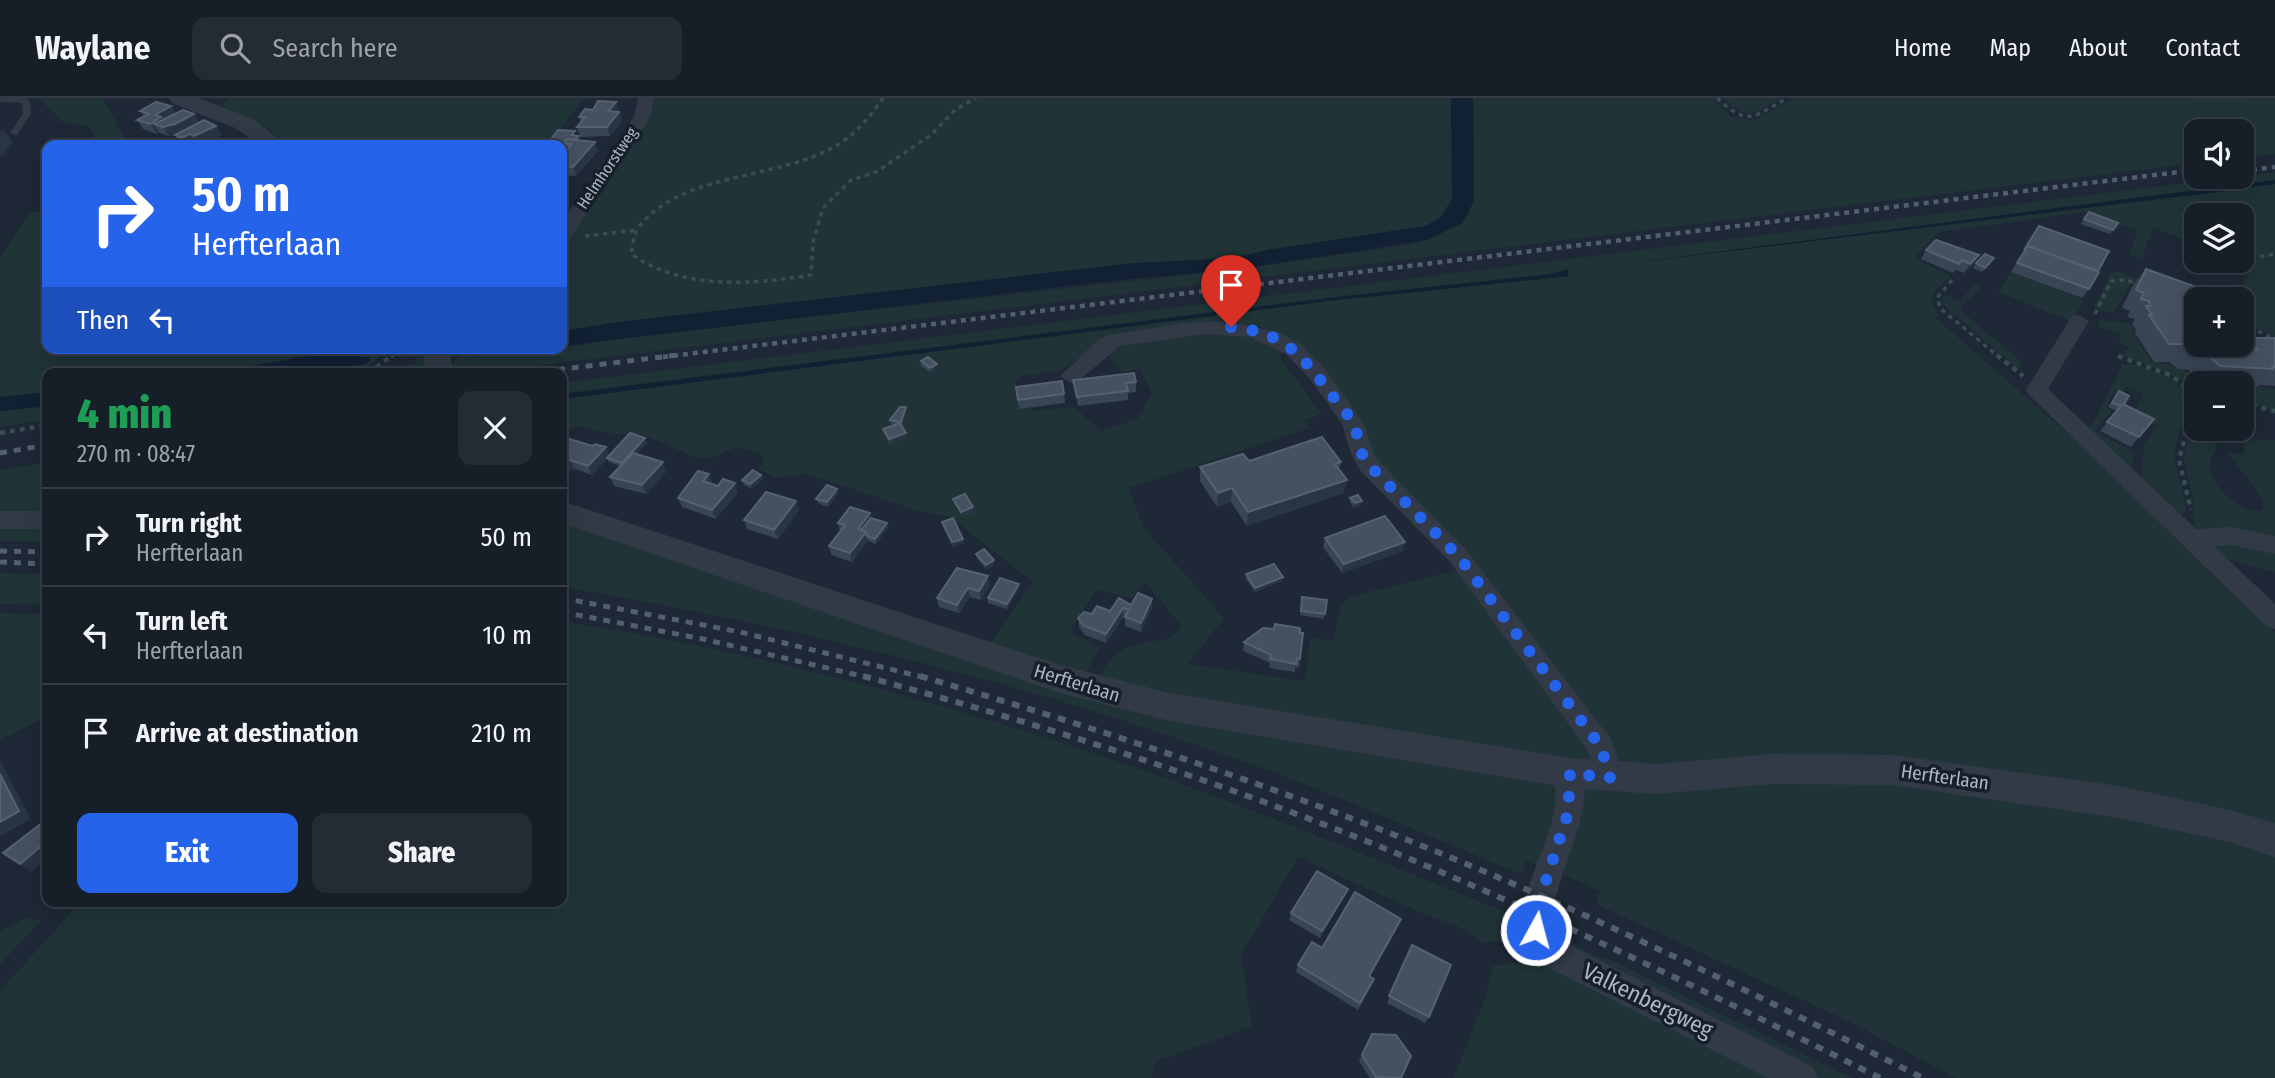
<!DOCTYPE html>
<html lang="en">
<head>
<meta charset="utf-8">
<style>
	:root { --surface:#161e28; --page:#232b34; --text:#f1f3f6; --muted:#9ea2a8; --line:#353c45; --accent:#2563eb }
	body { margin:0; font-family:"Fira Sans Condensed",sans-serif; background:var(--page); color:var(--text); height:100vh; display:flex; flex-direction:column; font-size:26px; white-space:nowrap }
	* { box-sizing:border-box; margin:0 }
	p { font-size:23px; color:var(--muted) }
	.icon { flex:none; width:38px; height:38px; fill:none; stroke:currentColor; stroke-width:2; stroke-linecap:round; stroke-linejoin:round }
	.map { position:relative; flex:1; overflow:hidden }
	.side { position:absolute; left:42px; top:270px; width:525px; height:539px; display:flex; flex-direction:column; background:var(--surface); border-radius:14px; box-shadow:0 7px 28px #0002,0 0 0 2px var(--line) }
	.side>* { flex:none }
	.banner { position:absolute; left:42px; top:42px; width:525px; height:214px; border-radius:14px; box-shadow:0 7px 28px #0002,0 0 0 2px var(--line); background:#2563eb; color:#fff; overflow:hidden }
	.tools { position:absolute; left:2184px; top:21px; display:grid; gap:14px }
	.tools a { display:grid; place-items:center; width:70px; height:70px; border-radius:14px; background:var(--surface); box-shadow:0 7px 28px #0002,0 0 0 2px var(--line); font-size:35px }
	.pin { position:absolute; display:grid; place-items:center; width:60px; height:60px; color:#fff; margin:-72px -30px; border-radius:50% 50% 50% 0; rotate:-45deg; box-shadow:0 0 7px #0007 }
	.pin .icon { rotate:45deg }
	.me { position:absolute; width:77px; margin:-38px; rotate:7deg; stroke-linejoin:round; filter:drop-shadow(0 0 5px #0008) }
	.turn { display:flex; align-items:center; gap:24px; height:147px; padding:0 35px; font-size:32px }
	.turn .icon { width:91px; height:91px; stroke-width:2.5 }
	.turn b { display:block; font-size:49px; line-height:60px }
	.then { display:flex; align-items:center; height:66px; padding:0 35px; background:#0003; gap:14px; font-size:26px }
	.round { display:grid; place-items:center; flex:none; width:74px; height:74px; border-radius:14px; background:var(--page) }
	.summary { display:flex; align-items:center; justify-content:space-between; height:119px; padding:0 35px }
	h1 { font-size:42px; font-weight:800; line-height:52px; color:#1e9e55 }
	.cta { display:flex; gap:14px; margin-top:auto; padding:14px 35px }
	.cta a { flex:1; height:80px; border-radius:14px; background:var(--accent); color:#fff; font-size:28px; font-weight:800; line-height:80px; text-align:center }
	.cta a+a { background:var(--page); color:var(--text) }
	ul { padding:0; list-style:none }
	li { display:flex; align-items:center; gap:21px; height:98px; padding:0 35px; border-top:2px solid var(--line) }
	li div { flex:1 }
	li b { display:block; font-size:26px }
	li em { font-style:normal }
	header { display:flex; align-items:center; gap:42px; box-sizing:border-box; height:98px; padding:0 35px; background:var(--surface); border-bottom:2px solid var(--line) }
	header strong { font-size:33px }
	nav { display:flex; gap:38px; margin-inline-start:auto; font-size:24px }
	.search { width:490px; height:63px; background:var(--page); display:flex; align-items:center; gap:18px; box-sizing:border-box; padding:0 24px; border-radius:14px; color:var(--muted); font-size:26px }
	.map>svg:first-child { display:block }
	.green { fill:#203437 }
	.water { fill:#122033 }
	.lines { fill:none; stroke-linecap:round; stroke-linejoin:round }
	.path-far1 { stroke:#384e50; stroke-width:3.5; stroke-dasharray:4.5 4.5; stroke-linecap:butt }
	.path { stroke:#384e50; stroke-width:4.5; stroke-dasharray:5 5; stroke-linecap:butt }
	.service { fill:#323a47; fill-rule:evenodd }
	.minor { fill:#323a47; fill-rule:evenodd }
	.tertiary { fill:#323a47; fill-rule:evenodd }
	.rail-far2 { stroke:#535e6e; stroke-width:4.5; stroke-dasharray:5 5; stroke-linecap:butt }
	.rail-far1 { stroke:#535e6e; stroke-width:5; stroke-dasharray:7 7; stroke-linecap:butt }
	.rail { stroke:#535e6e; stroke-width:6; stroke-dasharray:8 8; stroke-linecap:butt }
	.wall { fill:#394455 }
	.shaded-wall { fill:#293444 }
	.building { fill:#455161; stroke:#556071; stroke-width:2 }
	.route { stroke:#2563eb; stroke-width:12; stroke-dasharray:0 21.6 }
	.labels { text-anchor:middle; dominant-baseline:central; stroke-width:7; stroke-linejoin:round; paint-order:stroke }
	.far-street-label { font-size:16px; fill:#abb5c4; stroke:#171f2b }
	.street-label { font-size:19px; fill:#abb5c4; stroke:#171f2b }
	.near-street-label { font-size:23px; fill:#abb5c4; stroke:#171f2b }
</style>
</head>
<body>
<header>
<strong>Waylane</strong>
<div class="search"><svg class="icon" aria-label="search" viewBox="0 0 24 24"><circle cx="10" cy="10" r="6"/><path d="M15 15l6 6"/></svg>Search here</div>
<nav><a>Home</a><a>Map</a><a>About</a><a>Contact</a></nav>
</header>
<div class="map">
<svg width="2275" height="980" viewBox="0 0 2275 980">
	<rect width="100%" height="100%" fill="#1e2836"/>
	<path class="green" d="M38,0H102L127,43L125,47H94L93,34L88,28L64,25Z
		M230,0H585L547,47H289L265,29L222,8Z
		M654,0H1451L1452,101L1441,119L1426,128L1267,152L1236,160L1122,166L562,233V149L641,30Z
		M1473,0H1712L1730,18L1752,23L1795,0H2275V56L2242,60V33H2196V65L475,275H449L451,267L467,250H478L474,259L525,251L562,250L636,238L1240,171L1407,147L1427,142L1469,116L1474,102Z
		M1723,0H1782C1752,15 1751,26 1723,0Z
		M2275,74V82L1624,166L2275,86V240L2242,222V201H2239L2248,168L2237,163H2242V117H2196V147L2153,129L2142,160L2129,156L2138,133L2084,114L1940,134L1914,160L1950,178L1936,192L1931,202L1939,218L1936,220L2101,365L2275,534V730L1726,668L1621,666L1367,352L1278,235L1253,227L1222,223L1112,237C1092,245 1080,262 1062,271C1047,278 1028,272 1015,283L1025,307L1034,313L1074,309L1101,333L1137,321L1152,296L1140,271L1121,274L1111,261L1110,254L1119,247L1234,233L1243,234L1285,255L1278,257L1322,316L1304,322L1310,330L1129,390L1143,429L1224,520L1188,566L1305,583L1310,540L1334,543L1341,506L1352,498L1457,472L1598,665L1148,592L1100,577C1120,540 1138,549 1173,539L1181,527L1144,483L1131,501L1097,491L1070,534L1101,549L1082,581L989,548L1033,484L950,419L920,413L807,376L776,380L758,371L763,365L762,357L737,349L708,361L697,360L642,336H617L577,328L562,337V301L1337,202L1569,178L1560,175L1336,199L562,296V285Z
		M47,112V250H392L360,275H310L367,266L369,260L302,258L258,268L206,275H47V294L0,299V161L29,115Z
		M2011,174L2084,202L2072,224L1998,194Z
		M2118,174L2192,198L2196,201V210L2130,186L2114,215L2094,210L2111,175Z
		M1976,185L1983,188L1959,211L2022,264L2018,271L1941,205L1945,197L1960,203Z
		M2099,222L2129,225L2136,234H2132L2152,264C2171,265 2190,273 2202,285H2196L2194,289L2170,276L2124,258L2129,249L2119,245L2121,237L2099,229Z
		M420,252L426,255L427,275H376L385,268L415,266L417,258L397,259Z
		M2123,266C2136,265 2148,271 2160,275C2208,293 2174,329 2175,359C2176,377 2186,393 2186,412L2181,417L2142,385L2144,346L2157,327L2133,316L2144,296L2126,289L2120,298L2113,295L2106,309L2112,313L2095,332L2135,355L2131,370L2088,335Z
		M2257,287L2275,291V312L2242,304V289L2258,290Z
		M47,308V322L0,329V313Z
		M2195,320L2196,331H2214C2215,338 2218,347 2215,353C2213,359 2209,361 2210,368C2212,392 2240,412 2261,413L2264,408L2257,392L2227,355L2244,356L2245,343L2275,342V442L2194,430V403L2183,360Z
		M47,364V417H0V372Z
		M562,420L1054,587L1551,681L1560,692L1542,769L1526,763L1521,776C1435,741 1349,702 1262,670C1035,587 800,529 562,489Z
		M0,427H47V444L0,443Z
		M2214,444L2275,451V475L2220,459L2213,451Z
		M0,475L47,476V507L0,506Z
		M0,515L47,516V619L0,642Z
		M562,523C771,556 979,613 1179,685C1295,727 1408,775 1523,821V837L1520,842L1482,844L1457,828L1415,812L1298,759L1241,857L1252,928L1155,964L1152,980H0V893L81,803H562Z
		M1935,683L2275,749V980H1956L1852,925L1596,806L1600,793L1556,773L1585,688Z
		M26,820L41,823L0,866V834Z
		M1569,843L1594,857L1609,861L1852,980H1813L1566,857Z
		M1541,861L1785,980H1454L1486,897L1493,868Z"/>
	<path class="water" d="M1451,0H1473L1474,102L1462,125L1427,142L1240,171L1118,182L562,248V233L618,224L1135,165L1236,160L1266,152L1426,128L1441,119L1452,101Z
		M2275,82V86L2226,93L1624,166Z
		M1567,171L1569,178L1337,202L562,301V296L1336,199L1552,176Z
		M353,257L370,260L367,266L310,275H206C256,268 302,256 353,257Z
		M47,294V308L0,313V299Z"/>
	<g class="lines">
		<path class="path-far1" d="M883,0C870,19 854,38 834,49C776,82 680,74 638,130C633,137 633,148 631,156C683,192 751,187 811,177L813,144L823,110L851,82L876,74L931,37L955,12L976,0
			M1717,0C1749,30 1753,18 1788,0
			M585,138L636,132
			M2242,162L2275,156
			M2227,164L2239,163
			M1952,182L1937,200L1941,211L1999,259
			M2206,199L2208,201
			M2095,216L2111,183L2125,182L2139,186
			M2242,225L2275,242
			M391,259L403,250"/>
		<path class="path" d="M1997,257L2023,278
			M2118,258L2170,277L2183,286L2190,320L2179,362L2191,412
			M368,275L393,257
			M2184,286L2196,291
			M2242,305L2275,313
			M0,335L47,327"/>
		<path class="service" d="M0,0H26L30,3L31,16L17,37L10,35L23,16L22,5L0,4Z"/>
		<path class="minor" d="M638,0H654L650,19L569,142L562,144V124L634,19Z
			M2079,217L2089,223L2048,291L2196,431L2232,429L2275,438V456L2232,447L2214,448L2275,506V531L2266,528L2029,297L2026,292L2029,287L2072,218Z
			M1230,223L1281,235L1300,246L1324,270L1364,326L1375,359L1467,453L1611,641L1624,680L1620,688L1610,692L1600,688L1589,654L1451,465L1359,371L1350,353L1342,326L1309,280L1286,256L1250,239L1207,236L1120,248L1078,283L1071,285L1060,278L1099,241L1109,237L1184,225Z
			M0,413H47V431H0Z
			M1570,663L1580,667C1596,701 1566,760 1557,795C1553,808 1554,824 1553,839L1813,969L1818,980H1768L1535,863C1501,820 1546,760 1554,714C1557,698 1553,682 1560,667Z"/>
		<path class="tertiary" d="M169,0H199L251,20L287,47H261L235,30L172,5Z
			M421,250H448L451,256L452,275H424L425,256Z
			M562,403L1060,567L1170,595L1570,660L1656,666L1772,656L1892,657L2119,688L2230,712L2275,725V759L2230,744L2119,720L1892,687L1772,686L1656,696L1570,690L1170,623L1060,595L562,425Z"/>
		<path class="rail-far2" d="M2242,73L2275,69
			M663,259L2196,72"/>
		<path class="rail-far1" d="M530,275L678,257
			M0,355L47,347
			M0,453L47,454
			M0,464L47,466
			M562,500L740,534L926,580
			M562,514L703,541L870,580"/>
		<path class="rail" d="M863,578C1041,626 1216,682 1386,751C1554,820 1717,898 1880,980
			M920,578C1092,629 1263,684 1430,751C1598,819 1761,899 1923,980"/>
	</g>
	<path class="wall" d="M616,4L622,23L610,38L581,39L577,29L581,25L579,19L593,12Z
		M140,13L194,16L199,25L216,28L222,37L201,47L196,45L191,47H183L181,46L175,37L169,38L160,35L159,34L157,36L143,31L137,22L144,18Z
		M577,37L580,42L598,53L576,78L562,77V47H549L548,45Z
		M2089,114L2118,125L2110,136L2081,126Z
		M2039,128L2089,191L2082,200L2011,174Z
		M1926,152L1973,166L1964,175L1956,172L1953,175L1921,161Z
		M1994,160L1982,174L1973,170L1976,165Z
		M2146,171L2196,213L2226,250L2238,251L2248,240H2275V288L2259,287L2257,289L2242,288V285H2203L2189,272L2178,271L2169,264H2154L2135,235L2136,232L2132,226L2135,221L2127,219L2130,213L2122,210L2132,189Z
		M921,263L937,266L938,270L931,275L921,268Z
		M1073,282L1136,284V294L1128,295V302L1078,308L1074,291Z
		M1016,289L1064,296L1065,305L1019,311Z
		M2119,293L2139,339L2131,349L2100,333L2117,313L2108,309Z
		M906,309L907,314L902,328L907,340L890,346L884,336L883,331L895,327L891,326L890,322Z
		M562,339L609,357L645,340L647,345L637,356L666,374L646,396L614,388L610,379L620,368L609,364L607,361L592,377L575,371L564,373L562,372Z
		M1249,363L1341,364L1339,371L1344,395L1247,428L1231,404L1217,409L1200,383V369Z
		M761,377L763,381L752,391L743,386L742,382Z
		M712,386L738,394L716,421L682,409L678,400Z
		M838,395L828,409L818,405L816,401Z
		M1350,400L1361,407L1354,410L1350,404Z
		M953,401L974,414L962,418L954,405Z
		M796,403L799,412L778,441L747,431L744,422Z
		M870,415L871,420L887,425L888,430L876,446L868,443L852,464L831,457L829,448L840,433L838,425Z
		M942,424L964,445L953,449L943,428Z
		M1325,440L1403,453L1342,475L1323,449Z
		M976,456L994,467L986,471L977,460Z
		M957,470L990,487L981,502L970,499L959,515L939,509L937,500Z
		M1246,476L1283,479L1282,483L1255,494L1246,481Z
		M1019,486V490L1007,511L988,505V500Z
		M1302,499L1327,502L1324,521L1300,517Z
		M1131,507L1152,510L1141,534L1125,528V520L1123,519L1106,545L1085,537L1079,529L1078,520L1092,516L1110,513Z
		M1244,544L1300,561L1299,570L1295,569V574L1269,570L1270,565L1243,553Z
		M1348,791L1345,798L1320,840L1289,822L1291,815Z
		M1398,828L1370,879L1374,881L1358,912L1296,874L1298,867L1322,850Z
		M1412,847L1429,919L1425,925L1387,905Z
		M1372,936L1401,980H1370L1359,963Z"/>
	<path class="shaded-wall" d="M616,4L622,23L610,38L607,29L608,13Z
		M171,8L177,17L194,16L200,25L181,36L169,38L163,29L154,26L159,34L157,36L150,26L155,17Z
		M216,28L222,37L200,47L194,38Z
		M3,31L13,44L2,59L0,56V34Z
		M190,36L196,45L191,47H186L181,40Z
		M595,44L598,53L576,78L573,69Z
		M1979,157L1973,166L1964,175L1970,166Z
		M937,266L938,270L931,275L930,270Z
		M906,309L907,314L902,328L901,324Z
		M906,335L907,340L890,346L889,341Z
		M645,340L647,345L624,369L622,365Z
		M606,349L610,358L592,377L588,368Z
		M570,362L575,371L564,373L562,368V363Z
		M663,364L666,374L646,396L642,387Z
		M709,376L713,386L703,383Z
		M761,377L763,381L752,391L750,386Z
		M1347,382L1344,395L1247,428L1248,414Z
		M735,385L738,394L716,421L712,412Z
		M1232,390L1231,404L1217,409L1218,395Z
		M837,391L838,395L828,409L827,404Z
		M796,403L799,412L778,441L774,432Z
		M1362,403L1361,407L1354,410L1355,405Z
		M973,409L974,414L962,418L961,414Z
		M870,415L872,425L863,437L858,431Z
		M887,425L888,430L876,446L875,441Z
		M866,434L868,443L852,464L850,455Z
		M963,441L964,445L953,449L952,444Z
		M1405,444L1403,453L1342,475L1344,466Z
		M994,462V467L986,471V467Z
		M988,478L990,487L981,502L979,493Z
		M1283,479L1282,483L1255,494V490Z
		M1019,486V490L1007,511V506Z
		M968,490L970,499L959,515L957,507Z
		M1152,501V510L1141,534V525Z
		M1123,510V519L1106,545V536Z
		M0,662L31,721L0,738Z
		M47,743V760L31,774L20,766Z
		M1348,791L1345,798L1320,840L1322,833Z
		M1401,821L1398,828L1366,885L1369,878Z"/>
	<path class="building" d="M598,3L616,4L608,13L619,14L607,29H577L585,19H579L585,11L593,12Z
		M156,4L171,8L155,17L161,19L150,26L137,22L149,16L140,13Z
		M183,12L194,16L175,26L163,29L154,26Z
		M204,22L216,28L194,38L190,36L181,40L175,37Z
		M558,32L575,33L572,37L579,38L573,42L567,41L563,46H567L548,45Z
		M567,41L595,44L573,69L562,68V50L568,51L571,46H563Z
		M166,43L174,47H160Z
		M2089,114L2118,125L2113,132L2084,121Z
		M2039,128L2109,153L2098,173L2028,148L2024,152Z
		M1936,142L1979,157L1970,166L1962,162L1959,166L1926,152Z
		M2028,148L2099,174L2089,191L2017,165Z
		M1985,156L1994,160L1985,170L1976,165Z
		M2146,171L2205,192L2201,201H2196V247H2223L2226,250L2258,252L2248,240H2275V269L2272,268L2273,271L2220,268L2204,254L2193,253L2184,246H2169L2149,217H2152L2146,208H2150L2149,203L2141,201L2144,195L2136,192Z
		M928,259L937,266L930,270L921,263Z
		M1134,275L1136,284L1126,285L1128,293L1077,299L1073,282Z
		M1062,283L1064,296L1018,302L1016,289Z
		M2119,293L2129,298L2124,306H2123L2121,308L2112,305Z
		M2123,306L2154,321L2139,339L2107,324Z
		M900,309H906L901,324L890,322Z
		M900,325L906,335L889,341L883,331Z
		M630,335L645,340L622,365L607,360Z
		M562,339L593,348L595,346L606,349L588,368L570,362L562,363Z
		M1322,339L1341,364L1335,366L1347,382L1248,414L1232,390L1218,395L1200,369L1243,356L1249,363Z
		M633,355L663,364L642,387L610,379Z
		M753,372L761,377L750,386L742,382Z
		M698,373L709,376L703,383L718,388L723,381L735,385L712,412L678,400Z
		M827,387L837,391L827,404L816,401Z
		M766,394L796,403L774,432L744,422Z
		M965,396L973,409L961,414L953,401Z
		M1358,397L1362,403L1355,405L1350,400Z
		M850,409L870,415L858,431L866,434L850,455L829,448L845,427L838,425Z
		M1385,418L1405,444L1344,466L1325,440Z
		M871,420L887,425L875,441L867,438L866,434L861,432Z
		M953,420L963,441L952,444L942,424Z
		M984,451L994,462L986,467L976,456Z
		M1274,466L1283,479L1255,490L1246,476Z
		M957,470L988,478L979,493L968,490L957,507L937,500Z
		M1000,480L1019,486L1007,506L988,500Z
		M1138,495L1152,501L1141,525L1125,519L1129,512L1123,510L1106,536L1084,528L1078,520L1084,514L1092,516L1097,508L1110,513L1119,500L1131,507Z
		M1302,499L1327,502L1325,516L1301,513Z
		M1275,526L1300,530V535H1303L1300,561L1297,560L1296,566L1270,561L1271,557L1244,544L1263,530L1274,531Z
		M0,676L19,713L0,724Z
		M47,721V743L20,766L3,755Z
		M1317,773L1348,791L1322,833L1291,815Z
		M1355,794L1401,821L1369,878L1374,881L1360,905L1298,867L1312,844L1322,850Z
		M1412,847L1451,867L1429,919L1389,898Z
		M1372,936L1396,937L1411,958L1401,980L1376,979L1362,957Z"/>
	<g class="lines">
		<path class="route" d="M1231,229C1280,234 1298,252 1327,291C1335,302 1346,313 1353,325C1360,339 1356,348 1367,365L1459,459L1601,649L1610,680L1570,675L1568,715L1541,798L1536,832"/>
	</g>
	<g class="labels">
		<g class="far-street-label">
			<text transform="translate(607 70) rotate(-56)">Helmhorstweg</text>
		</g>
		<g class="street-label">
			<text transform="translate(1077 585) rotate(17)">Herfterlaan</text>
			<text transform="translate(1945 679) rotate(8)">Herfterlaan</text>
		</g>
		<g class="near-street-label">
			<text transform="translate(1648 902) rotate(26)">Valkenbergweg</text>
		</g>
	</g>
</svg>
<div class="tools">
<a><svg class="icon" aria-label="sound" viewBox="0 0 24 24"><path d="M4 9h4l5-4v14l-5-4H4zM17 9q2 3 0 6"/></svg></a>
<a><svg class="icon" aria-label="layers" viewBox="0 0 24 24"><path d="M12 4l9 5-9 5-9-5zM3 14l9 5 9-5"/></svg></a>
<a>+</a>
<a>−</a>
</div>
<div class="pin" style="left:1231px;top:229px;background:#d93025"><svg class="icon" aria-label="arrive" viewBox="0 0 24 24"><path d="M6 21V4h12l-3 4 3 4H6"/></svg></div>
<svg class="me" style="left:1536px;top:832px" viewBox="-20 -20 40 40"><circle r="17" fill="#2563eb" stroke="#fff" stroke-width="3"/><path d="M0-11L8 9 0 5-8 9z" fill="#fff"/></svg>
<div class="banner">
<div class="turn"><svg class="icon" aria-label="right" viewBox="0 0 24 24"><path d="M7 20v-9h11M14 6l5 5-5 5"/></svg><div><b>50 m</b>Herfterlaan</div></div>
<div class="then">Then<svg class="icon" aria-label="left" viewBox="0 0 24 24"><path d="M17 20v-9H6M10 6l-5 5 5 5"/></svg></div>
</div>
<section class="side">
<div class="summary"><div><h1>4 min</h1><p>270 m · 08:47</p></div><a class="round"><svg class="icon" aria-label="close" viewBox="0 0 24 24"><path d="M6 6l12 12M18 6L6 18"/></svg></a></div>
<ul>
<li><svg class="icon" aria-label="right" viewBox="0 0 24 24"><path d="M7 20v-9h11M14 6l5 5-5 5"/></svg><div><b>Turn right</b><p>Herfterlaan</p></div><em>50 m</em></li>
<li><svg class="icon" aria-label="left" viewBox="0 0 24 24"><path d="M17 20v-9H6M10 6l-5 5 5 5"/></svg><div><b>Turn left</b><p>Herfterlaan</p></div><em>10 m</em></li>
<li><svg class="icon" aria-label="arrive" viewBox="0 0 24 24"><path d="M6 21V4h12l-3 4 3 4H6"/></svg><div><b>Arrive at destination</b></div><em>210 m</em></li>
</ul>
<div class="cta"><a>Exit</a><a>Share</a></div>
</section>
</div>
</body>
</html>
